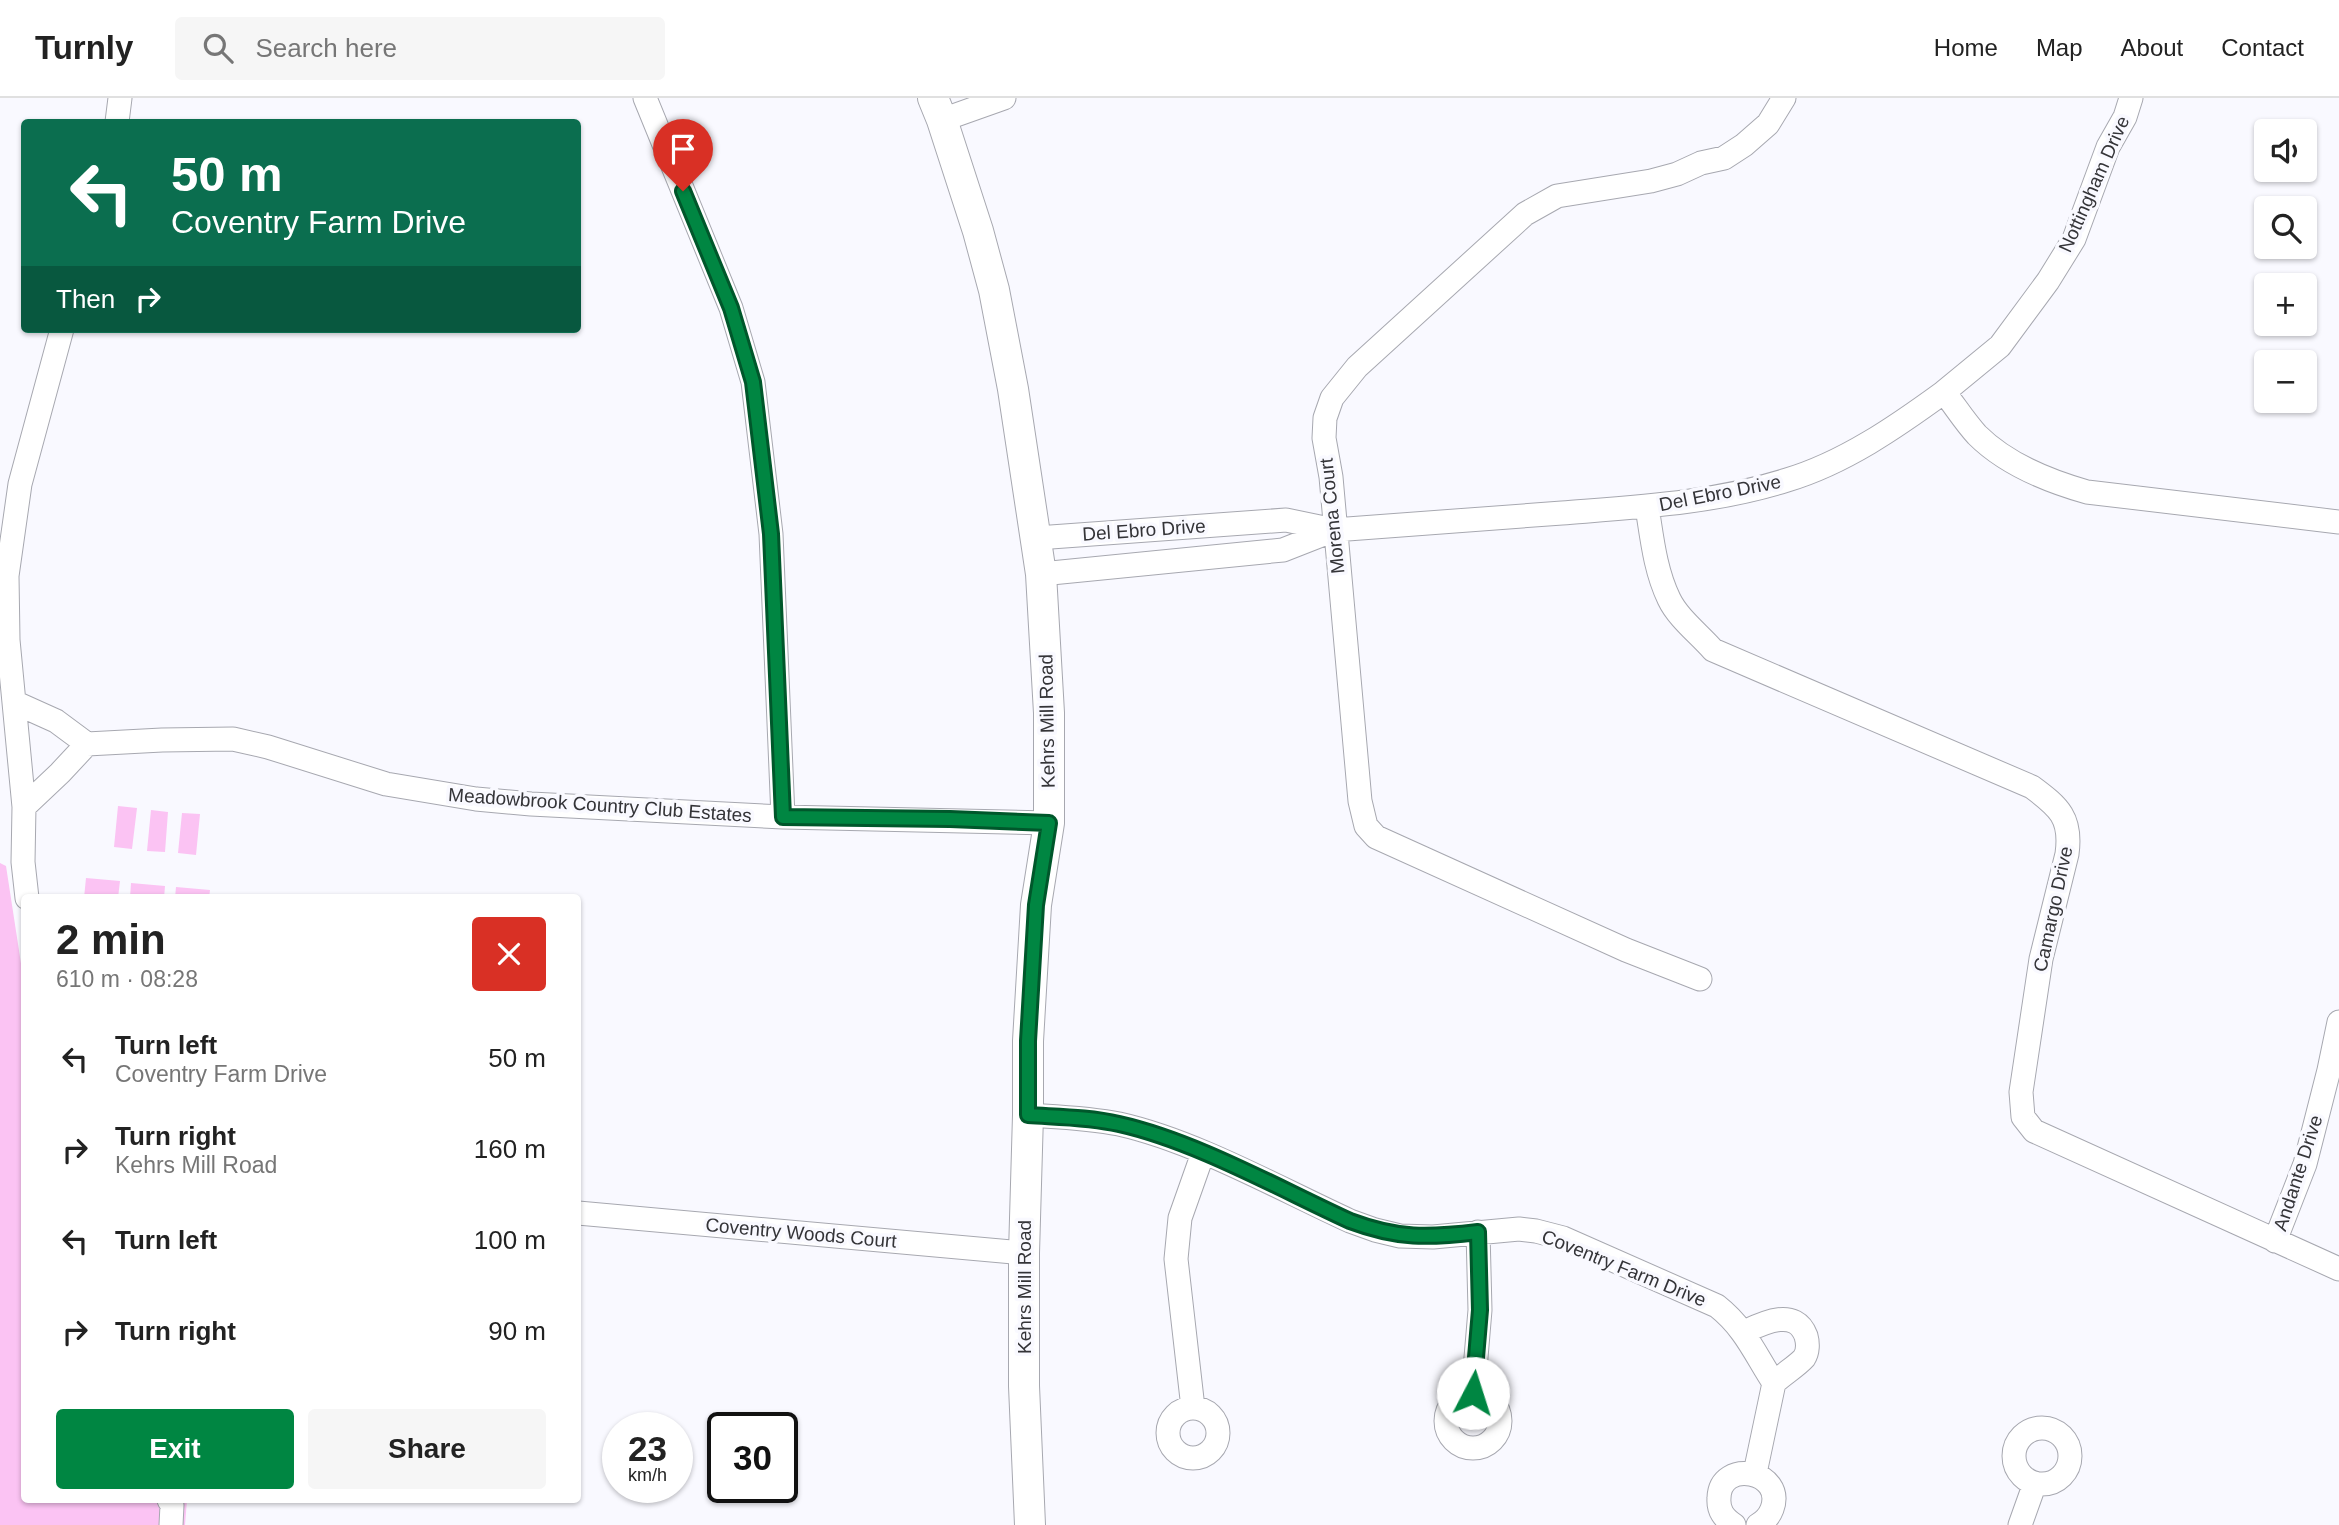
<!DOCTYPE html>
<html lang="en">
<head>
<meta charset="utf-8">
<style>
	:root { --surface:#fff; --page:#f6f6f6; --text:#222; --muted:#767676; --line:#e0e0e0; --accent:#008642 }
	body { margin:0; font-family:Helvetica,sans-serif; background:var(--page); color:var(--text); height:100vh; display:flex; flex-direction:column; font-size:26px; white-space:nowrap }
	* { box-sizing:border-box; margin:0 }
	p { font-size:23px; color:var(--muted) }
	.icon { flex:none; width:38px; height:38px; fill:none; stroke:currentColor; stroke-width:2; stroke-linecap:round; stroke-linejoin:round }
	.map { position:relative; flex:1; overflow:hidden }
	.panel { position:absolute; left:21px; top:796px; width:560px; height:609px; display:flex; flex-direction:column; background:var(--surface); border-radius:7px; box-shadow:0 2px 5px #0004 }
	.panel>* { flex:none }
	.hud { position:absolute; left:21px; top:21px; width:560px; height:214px; border-radius:7px; box-shadow:0 2px 5px #0004; background:#0b6e4f; color:#fff; overflow:hidden }
	.controls { position:absolute; left:2254px; top:21px; display:grid; gap:14px }
	.controls a { display:grid; place-items:center; width:63px; height:63px; border-radius:7px; background:var(--surface); box-shadow:0 2px 5px #0004; font-size:35px }
	.speed { position:absolute; left:602px; top:1314px; display:flex; gap:14px; font-size:35px; font-weight:700; text-align:center }
	.speed>* { display:grid; place-content:center; width:91px; height:91px; border-radius:50%; background:var(--surface); box-shadow:0 2px 5px #0004; line-height:1 }
	.speed small { font-size:18px; font-weight:400 }
	.speed .limit { border:4px solid #111; border-radius:10px; background:#fff; color:#111 }
	.pin { position:absolute; display:grid; place-items:center; width:60px; height:60px; color:#fff; margin:-72px -30px; border-radius:50% 50% 50% 0; rotate:-45deg; box-shadow:0 0 7px #0007 }
	.pin .icon { rotate:45deg }
	.me { position:absolute; width:77px; margin:-38px; rotate:5deg; stroke-linejoin:round; filter:drop-shadow(0 0 5px #0008) }
	.turn { display:flex; align-items:center; gap:24px; height:147px; padding:0 35px; font-size:32px }
	.turn .icon { width:91px; height:91px; stroke-width:2.5 }
	.turn b { display:block; font-size:49px; line-height:60px }
	.then { display:flex; align-items:center; height:66px; padding:0 35px; background:#0003; gap:14px; font-size:26px }
	.round { display:grid; place-items:center; flex:none; width:74px; height:74px; border-radius:7px; background:var(--page) }
	.headline { display:flex; align-items:center; justify-content:space-between; height:119px; padding:0 35px }
	h1 { font-size:42px; font-weight:600; line-height:52px }
	.action { display:flex; gap:14px; margin-top:auto; padding:14px 35px }
	.action a { flex:1; height:80px; border-radius:7px; background:var(--accent); color:#fff; font-size:28px; font-weight:600; line-height:80px; text-align:center }
	.action a+a { background:var(--page); color:var(--text) }
	ul { padding:0; list-style:none }
	li { display:flex; align-items:center; gap:21px; height:91px; padding:0 35px }
	li div { flex:1 }
	li b { display:block; font-size:26px }
	li em { font-style:normal }
	header { display:flex; align-items:center; gap:42px; box-sizing:border-box; height:98px; padding:0 35px; background:var(--surface); border-bottom:2px solid var(--line) }
	header strong { font-size:33px }
	nav { display:flex; gap:38px; margin-inline-start:auto; font-size:24px }
	.search { width:490px; height:63px; background:var(--page); display:flex; align-items:center; gap:18px; box-sizing:border-box; padding:0 24px; border-radius:7px; color:var(--muted); font-size:26px }
	.map>svg:first-child { display:block }
	.green { fill:#fbc3f3 }
	.lines { fill:none; stroke-linecap:round; stroke-linejoin:round }
	.minor-casing { stroke:#a7a8b0; stroke-width:25 }
	.major-casing { stroke:#a7a8b0; stroke-width:32 }
	.minor { stroke:#fff; stroke-width:23 }
	.major { stroke:#fff; stroke-width:30 }
	.route-casing { stroke:#00572b; stroke-width:18 }
	.route { stroke:#008642; stroke-width:12 }
	.labels { text-anchor:middle; dominant-baseline:central; stroke-width:7; stroke-linejoin:round; paint-order:stroke }
	.street-label { font-size:19px; fill:#343438; stroke:#f9f9ff }
</style>
</head>
<body>
<header>
<strong>Turnly</strong>
<div class="search"><svg class="icon" aria-label="search" viewBox="0 0 24 24"><circle cx="10" cy="10" r="6"/><path d="M15 15l6 6"/></svg>Search here</div>
<nav><a>Home</a><a>Map</a><a>About</a><a>Contact</a></nav>
</header>
<div class="map">
<svg width="2339" height="1427" viewBox="0 0 2339 1427">
	<rect width="100%" height="100%" fill="#f9f9ff"/>
	<path class="green" d="M118,708L137,710L132,751L114,749Z
		M151,712L168,714L165,754L147,753Z
		M182,715L200,716L196,757L178,755Z
		M0,765L6,768L24,885V1402H187L185,1427H0Z
		M86,780L120,783L118,800H84Z
		M131,785L165,788L164,800H130Z
		M176,789L210,792L209,800H175Z"/>
	<g class="lines">
		<defs>
			<path id="minor" d="M645,0L731,210L753,284L771,436L783,719
				M942,22L1004,0
				M117,24L120,0
				M1944,294L2000,248L2048,183L2074,141L2108,49L2125,19L2131,0
				M1647,409C1652,440 1655,472 1669,501C1678,520 1699,536 1713,552L2032,689C2059,709 2072,720 2067,756L2041,861L2021,994L2023,1019L2034,1033L2339,1171
				M1037,440L1286,422L1334,432C1410,426 1486,420 1562,415C1637,409 1715,405 1787,382C1844,365 1896,329 1944,294C1955,308 1965,324 1977,337C2006,366 2048,383 2087,394L2339,424
				M1041,476L1283,452L1334,432
				M16,605L56,623L87,646L162,642L233,641L268,649L386,686L476,701L531,706L783,719L1049,725
				M24,709L60,675L87,646
				M27,800L23,764L24,709L8,542L7,478L20,386L62,231
				M1700,881L1626,852L1376,739L1366,728L1360,703L1331,379L1324,340L1325,320L1332,300L1357,269L1525,116L1557,98L1651,83L1677,76L1701,65L1724,60L1744,47L1768,26L1784,0
				M1028,1017C1058,1019 1089,1020 1119,1026C1195,1043 1278,1090 1350,1123L1375,1132L1400,1138L1433,1139L1519,1131L1536,1133L1563,1140L1717,1208C1745,1230 1755,1256 1774,1285L1755,1375
				M578,1115L1024,1155
				M2275,1143L2305,1066L2329,972L2339,924
				M1744,1234C1763,1225 1795,1209 1806,1238C1808,1245 1808,1254 1804,1260C1797,1268 1782,1277 1774,1285
				M1473,1295L1480,1212L1478,1134
				M1446 1323a27 27 0 1 1 54 0a27 27 0 1 1-54 0Z
				M1168 1335a25 25 0 1 1 50 0a25 25 0 1 1-50 0Z
				M1193,1310L1176,1161L1180,1120L1203,1055
				M2014 1358a28 28 0 1 1 56 0a28 28 0 1 1-56 0Z
				M169,1402L172,1407L171,1427
				M1734,1427C1724,1420 1718,1413 1719,1400C1720,1360 1786,1373 1772,1411C1769,1419 1765,1423 1758,1427
				M2020,1427L2035,1385"/>
			<path id="major" d="M933,0L942,22L978,133L994,192L1013,291L1041,476L1049,615V725L1036,807L1028,943V1017L1024,1155V1288L1030,1427"/>
		</defs>
		<use href="#minor" class="minor-casing"/>
		<use href="#major" class="major-casing"/>
		<use href="#minor" class="minor"/>
		<use href="#major" class="major"/>
	</g>
	<g class="lines">
		<defs>
			<path id="route" d="M683,93L731,210L753,284L771,436L783,719L950,721L1049,725L1036,807L1028,943V1017C1058,1019 1089,1019 1119,1026C1195,1043 1278,1090 1350,1123C1398,1141 1428,1140 1478,1134L1480,1212L1473,1295"/>
		</defs>
		<use href="#route" class="route-casing"/>
		<use href="#route" class="route"/>
	</g>
	<g class="labels">
		<g class="street-label">
			<text transform="translate(2094 86) rotate(-66)">Nottingham Drive</text>
			<text transform="translate(1720 395) rotate(-11)">Del Ebro Drive</text>
			<text transform="translate(1332 418) rotate(-96)">Morena Court</text>
			<text transform="translate(1144 432) rotate(-4)">Del Ebro Drive</text>
			<text transform="translate(1047 623) rotate(-91)">Kehrs Mill Road</text>
			<text transform="translate(600 707) rotate(4)">Meadowbrook Country Club Estates</text>
			<text transform="translate(2053 811) rotate(-78)">Camargo Drive</text>
			<text transform="translate(2298 1075) rotate(-72)">Andante Drive</text>
			<text transform="translate(801 1135) rotate(5)">Coventry Woods Court</text>
			<text transform="translate(1624 1170) rotate(22)">Coventry Farm Drive</text>
			<text transform="translate(1024 1189) rotate(-90)">Kehrs Mill Road</text>
		</g>
	</g>
</svg>
<div class="controls">
<a><svg class="icon" aria-label="sound" viewBox="0 0 24 24"><path d="M4 9h4l5-4v14l-5-4H4zM17 9q2 3 0 6"/></svg></a>
<a><svg class="icon" aria-label="search" viewBox="0 0 24 24"><circle cx="10" cy="10" r="6"/><path d="M15 15l6 6"/></svg></a>
<a>+</a>
<a>−</a>
</div>
<div class="speed"><div>23<small>km/h</small></div><div class="limit">30</div></div>
<div class="pin" style="left:683px;top:93px;background:#d93025"><svg class="icon" aria-label="arrive" viewBox="0 0 24 24"><path d="M6 21V4h12l-3 4 3 4H6"/></svg></div>
<svg class="me" style="left:1473px;top:1295px" viewBox="-20 -20 40 40"><circle r="19" fill="#fff"/><path d="M0-13L10 11 0 6-10 11z" fill="#008642"/></svg>
<div class="hud">
<div class="turn"><svg class="icon" aria-label="left" viewBox="0 0 24 24"><path d="M17 20v-9H6M10 6l-5 5 5 5"/></svg><div><b>50 m</b>Coventry Farm Drive</div></div>
<div class="then">Then<svg class="icon" aria-label="right" viewBox="0 0 24 24"><path d="M7 20v-9h11M14 6l5 5-5 5"/></svg></div>
</div>
<section class="panel">
<div class="headline"><div><h1>2 min</h1><p>610 m · 08:28</p></div><a class="round" style="background:#d93025;color:#fff"><svg class="icon" aria-label="close" viewBox="0 0 24 24"><path d="M6 6l12 12M18 6L6 18"/></svg></a></div>
<ul>
<li><svg class="icon" aria-label="left" viewBox="0 0 24 24"><path d="M17 20v-9H6M10 6l-5 5 5 5"/></svg><div><b>Turn left</b><p>Coventry Farm Drive</p></div><em>50 m</em></li>
<li><svg class="icon" aria-label="right" viewBox="0 0 24 24"><path d="M7 20v-9h11M14 6l5 5-5 5"/></svg><div><b>Turn right</b><p>Kehrs Mill Road</p></div><em>160 m</em></li>
<li><svg class="icon" aria-label="left" viewBox="0 0 24 24"><path d="M17 20v-9H6M10 6l-5 5 5 5"/></svg><div><b>Turn left</b></div><em>100 m</em></li>
<li><svg class="icon" aria-label="right" viewBox="0 0 24 24"><path d="M7 20v-9h11M14 6l5 5-5 5"/></svg><div><b>Turn right</b></div><em>90 m</em></li>
</ul>
<div class="action"><a>Exit</a><a>Share</a></div>
</section>
</div>
</body>
</html>
